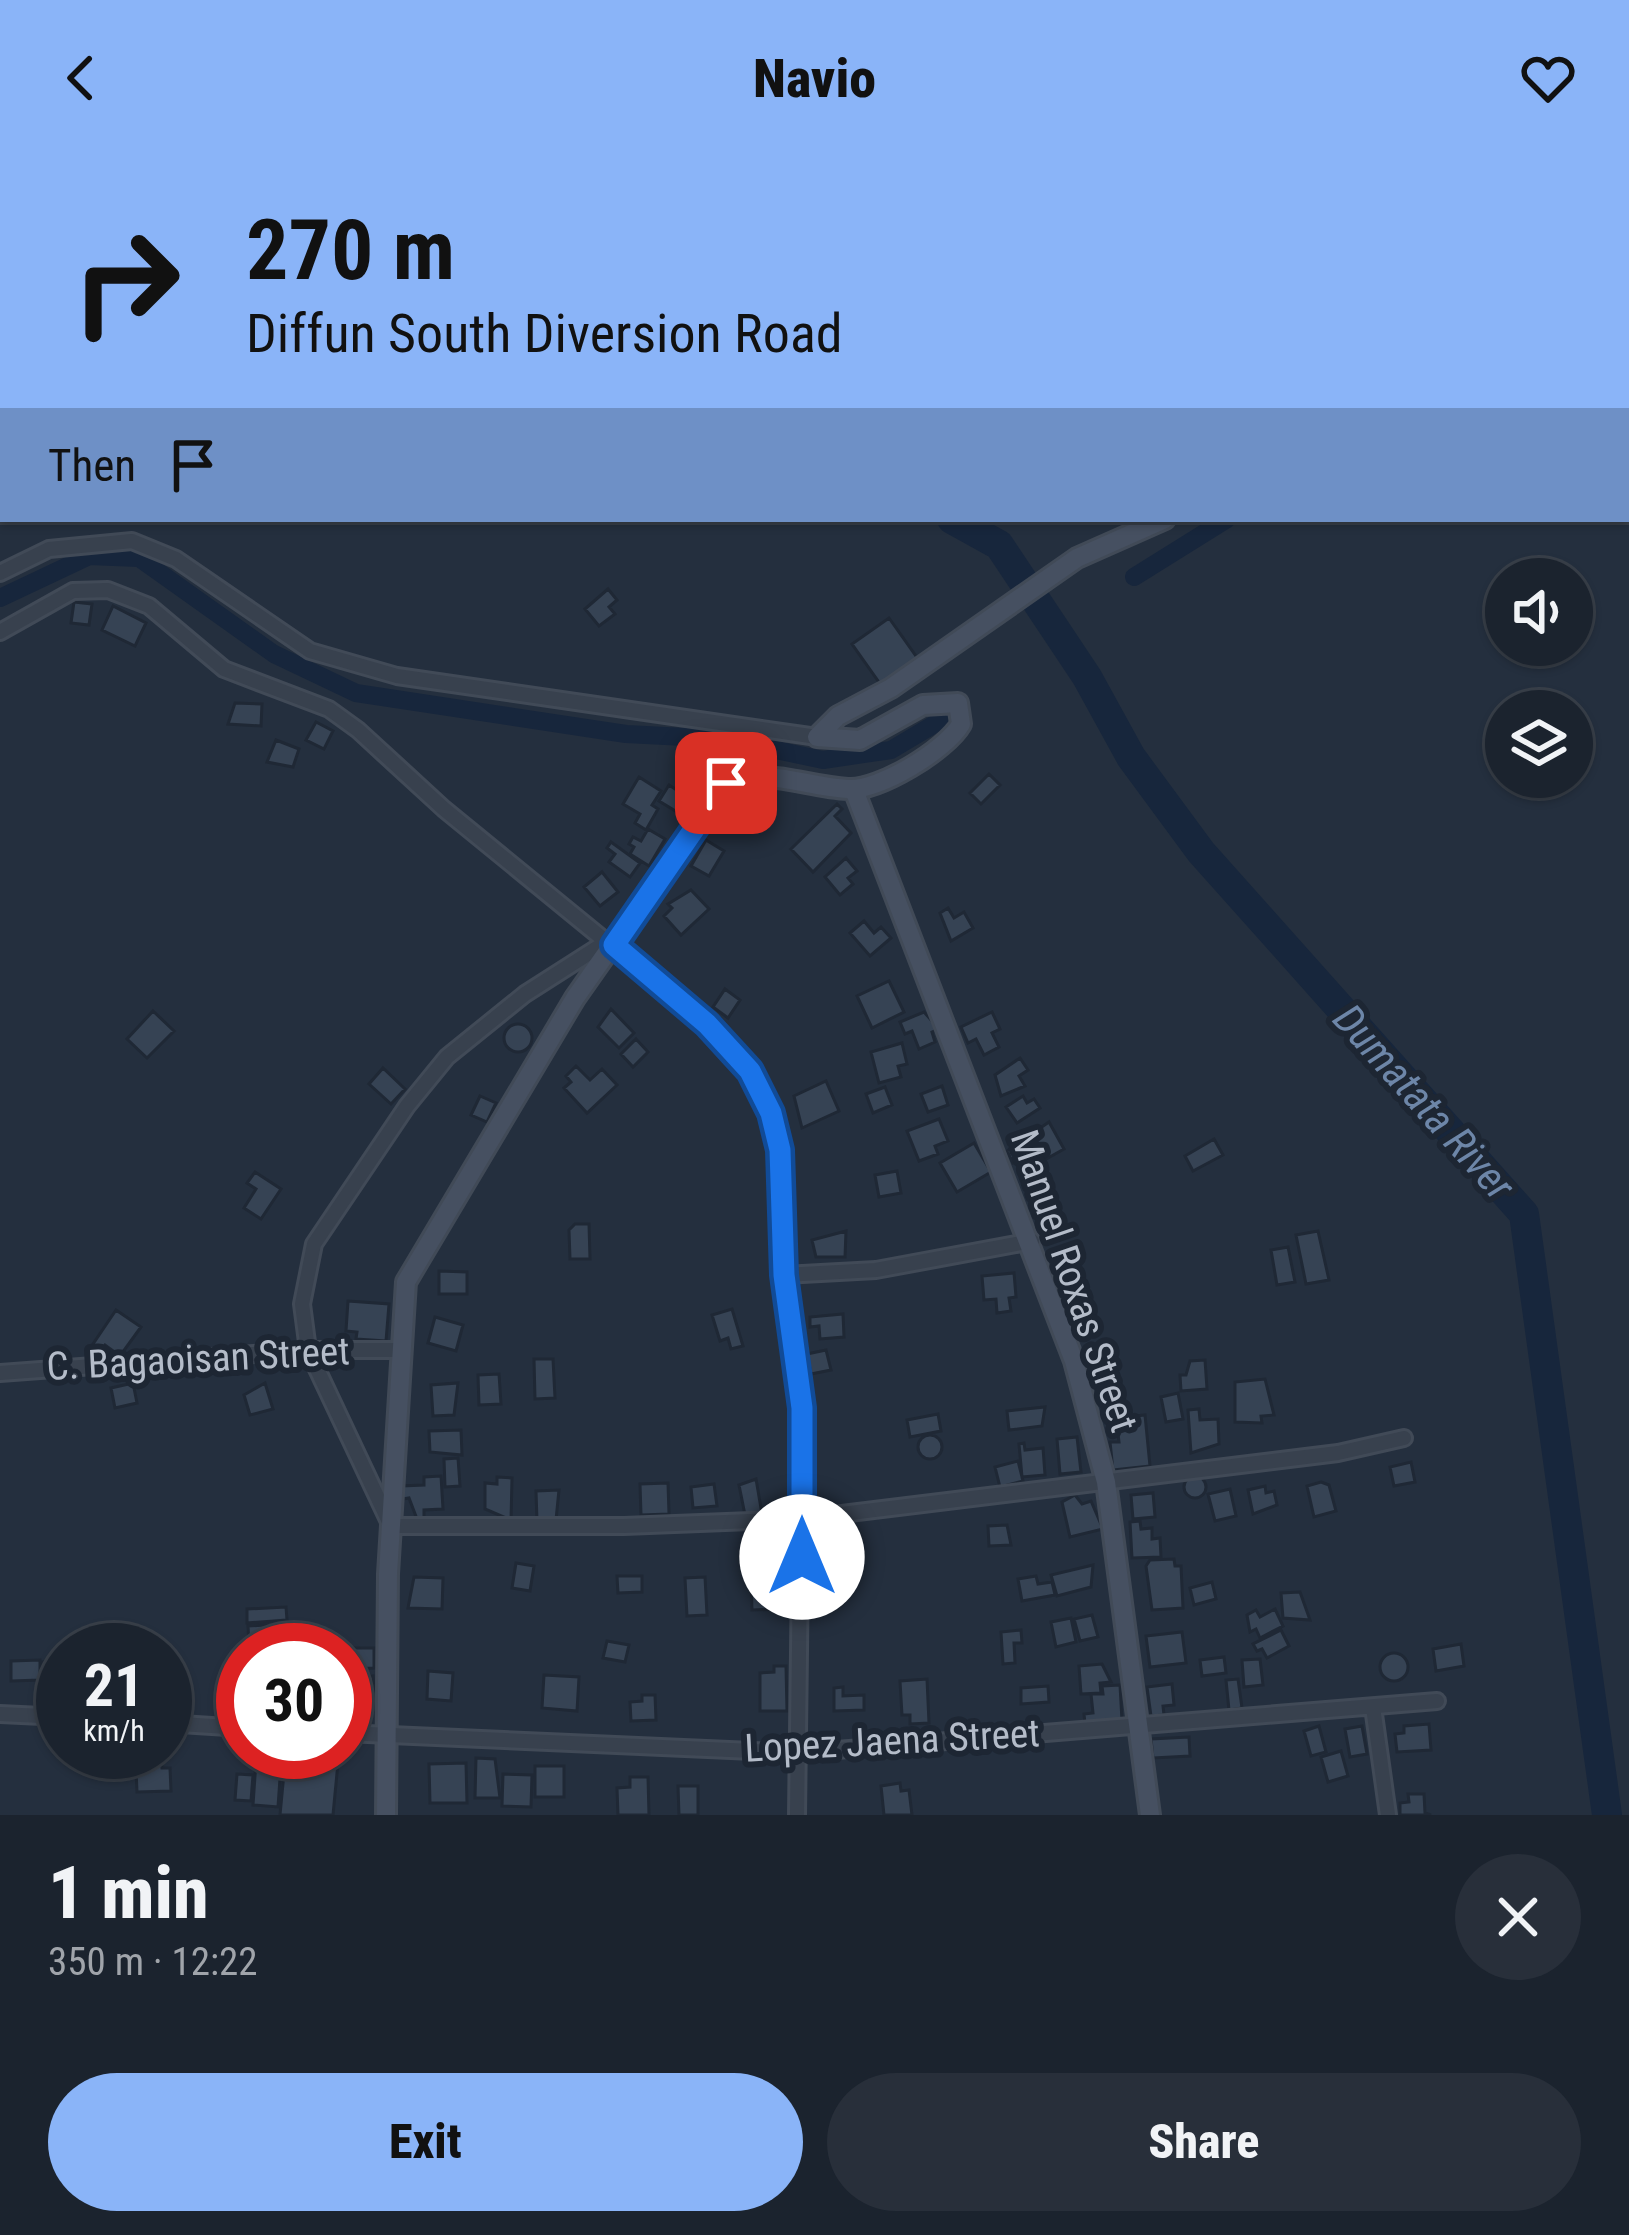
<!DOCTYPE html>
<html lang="en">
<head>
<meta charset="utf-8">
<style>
	:root { --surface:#1b232e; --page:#282f3a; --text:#f1f3f6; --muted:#a0a4aa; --line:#39404a; --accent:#8ab4f8 }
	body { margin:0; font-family:"Roboto Condensed",sans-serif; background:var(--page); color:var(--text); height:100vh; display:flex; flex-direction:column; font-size:45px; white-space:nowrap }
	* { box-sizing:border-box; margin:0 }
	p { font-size:39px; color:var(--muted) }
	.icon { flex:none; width:66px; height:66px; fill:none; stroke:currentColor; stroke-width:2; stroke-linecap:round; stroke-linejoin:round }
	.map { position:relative; height:1659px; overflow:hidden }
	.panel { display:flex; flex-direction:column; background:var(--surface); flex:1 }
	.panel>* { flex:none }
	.banner { position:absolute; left:0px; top:0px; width:1629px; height:366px; box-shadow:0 3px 9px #0004,0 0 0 3px var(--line); background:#8ab4f8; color:#111; overflow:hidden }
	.tools { position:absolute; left:1485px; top:402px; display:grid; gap:24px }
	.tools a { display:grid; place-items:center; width:108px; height:108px; border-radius:50%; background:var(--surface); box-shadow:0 3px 9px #0004,0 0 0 3px var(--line); font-size:60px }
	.speed { position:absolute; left:36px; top:1467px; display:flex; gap:24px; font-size:60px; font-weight:700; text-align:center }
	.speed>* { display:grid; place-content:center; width:156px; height:156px; border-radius:50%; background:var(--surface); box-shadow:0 3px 9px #0004,0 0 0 3px var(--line); line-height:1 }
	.speed small { font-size:30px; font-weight:400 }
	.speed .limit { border:18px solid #d22; background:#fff; color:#111 }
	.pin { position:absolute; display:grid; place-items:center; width:102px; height:102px; color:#fff; margin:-51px; border-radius:24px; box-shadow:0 6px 18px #0006 }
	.me { position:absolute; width:132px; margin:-66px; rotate:0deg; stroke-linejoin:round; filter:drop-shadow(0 0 9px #0008) }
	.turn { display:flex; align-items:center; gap:42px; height:252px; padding:0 48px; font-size:54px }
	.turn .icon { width:156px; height:156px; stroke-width:2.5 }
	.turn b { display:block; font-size:84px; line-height:102px }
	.then { display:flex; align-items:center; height:114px; padding:0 48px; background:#0003; gap:24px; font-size:45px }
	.round { display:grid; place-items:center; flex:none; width:126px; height:126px; border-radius:63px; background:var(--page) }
	.summary { display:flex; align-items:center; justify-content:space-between; height:204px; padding:0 48px }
	h1 { font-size:72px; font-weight:800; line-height:90px }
	.button { display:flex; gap:24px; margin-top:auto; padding:24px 48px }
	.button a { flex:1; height:138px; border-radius:72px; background:var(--accent); color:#111; font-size:48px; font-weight:800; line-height:138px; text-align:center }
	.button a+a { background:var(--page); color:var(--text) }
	header { display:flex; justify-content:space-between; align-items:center; height:156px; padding:0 48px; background:var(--accent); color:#111; font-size:54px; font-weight:800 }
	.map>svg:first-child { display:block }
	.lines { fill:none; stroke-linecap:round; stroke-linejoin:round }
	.canal { stroke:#17263c; stroke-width:18 }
	.river { stroke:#17263c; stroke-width:30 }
	.building { fill:#364354; stroke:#1f2835; stroke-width:3 }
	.street-casing { stroke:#414a57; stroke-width:20 }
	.secondary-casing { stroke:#414a57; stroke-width:24 }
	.path { stroke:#3f5557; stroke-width:3; stroke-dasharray:9 9; stroke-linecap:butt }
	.street { stroke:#38414e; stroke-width:14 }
	.secondary { stroke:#465061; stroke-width:18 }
	.route-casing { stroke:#114b97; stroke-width:30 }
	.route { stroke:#1a73e8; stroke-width:21 }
	.labels { text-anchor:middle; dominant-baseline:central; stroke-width:12; stroke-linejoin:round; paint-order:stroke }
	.street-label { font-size:39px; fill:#b4bcc9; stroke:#1d2633 }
	.water-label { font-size:42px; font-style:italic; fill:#6d86a8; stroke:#1d2633 }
</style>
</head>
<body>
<header><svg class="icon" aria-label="back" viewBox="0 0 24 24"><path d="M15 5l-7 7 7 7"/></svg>Navio<svg class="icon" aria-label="heart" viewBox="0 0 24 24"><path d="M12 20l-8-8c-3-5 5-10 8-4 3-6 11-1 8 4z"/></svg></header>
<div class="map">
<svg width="1629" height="1659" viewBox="0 0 1629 1659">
	<rect width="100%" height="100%" fill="#242f3e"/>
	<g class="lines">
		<path class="canal" d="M1626,100L1629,98
			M1134,421L1227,363
			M0,442L89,400L139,402L274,498L356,537L626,578L725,583L823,604L891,594L948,560"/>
		<path class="river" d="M179,0L182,3
			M952,363L999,389L1087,521L1131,601L1201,696L1524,1058L1607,1659"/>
	</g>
	<path class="building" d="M608,433L617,444L609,451L615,458L599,470L585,453Z
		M74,446L92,448L89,469L71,467Z
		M113,450L146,467L135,490L102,474Z
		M889,462L918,503L881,529L852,488Z
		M235,547L262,548L261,570L228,568Z
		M316,566L333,575L324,593L306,584Z
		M276,584L299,593L293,611L267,606Z
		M989,618L1000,629L981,648L970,637Z
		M639,621L661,635L652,649L658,653L646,674L635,667L640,658L623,648Z
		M669,629L692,644L682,659L659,645Z
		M837,648L842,653L835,660L851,677L813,716L791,693Z
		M648,673L665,683L649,710L630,698L634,691L629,688L633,681L641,685Z
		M706,684L724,695L709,720L691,710Z
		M611,686L640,707L630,721L609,706L615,698L607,692Z
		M846,702L857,715L848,722L853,728L840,739L825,721Z
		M602,716L618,736L600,750L584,731Z
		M691,734L709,753L681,779L664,760L672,752L668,748Z
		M948,752L954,762L964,756L973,772L951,785L940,757Z
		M864,765L874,777L881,771L891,782L870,800L850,777Z
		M889,825L904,856L872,872L857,840Z
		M725,833L740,844L728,862L713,851Z
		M611,853L634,877L619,892L598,871Z
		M153,855L174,875L147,902L127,883Z
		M924,856L939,873L932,876L935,886L919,893L912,875L905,878L900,866Z
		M992,856L1000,873L992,877L999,891L984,899L976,883L968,887L961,871Z
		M504 882a14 14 0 1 1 28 0a14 14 0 1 1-28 0Z
		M636,883L648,896L633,911L621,898Z
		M902,887L907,908L898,910L901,921L879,927L871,896Z
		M1020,902L1028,914L1019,920L1025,930L1001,940L995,919Z
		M576,910L590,924L602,913L617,929L587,957L564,932L571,926L566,920Z
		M383,912L405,933L391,948L369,928Z
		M826,925L839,955L802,972L794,940Z
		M942,930L948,949L928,956L921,938Z
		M885,931L892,949L873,957L866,938Z
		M480,940L496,947L487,966L471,959Z
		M1023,940L1027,947L1034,943L1040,952L1017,967L1006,951Z
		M939,963L948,985L935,990L938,998L919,1005L907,975Z
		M1049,966L1064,993L1032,1011L1026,1000L1013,1007L1007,995Z
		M1214,983L1223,999L1193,1015L1185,1000Z
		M974,987L991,1016L957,1036L940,1007Z
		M897,1015L901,1037L879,1041L875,1019Z
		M255,1016L281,1033L261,1063L244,1052L256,1033L247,1027Z
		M575,1068H589L590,1103H570L569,1074Z
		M846,1075L845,1101H816L812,1084Z
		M1318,1075L1329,1124L1306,1128L1296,1079Z
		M1288,1091L1295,1126L1277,1129L1271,1094Z
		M439,1115L467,1116V1138H439Z
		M1014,1117L1016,1141L1009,1142L1011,1155L997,1157L996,1143L984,1144L982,1120Z
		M348,1145L389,1148L386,1185L356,1183L357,1176L346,1175Z
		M732,1153L743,1190L731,1193L728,1182L720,1185L712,1159Z
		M116,1154L141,1171L120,1200L105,1189L99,1197L91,1191Z
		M843,1158L844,1181L820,1183L819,1170L810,1171V1161Z
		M435,1161L463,1169L456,1195L428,1187Z
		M826,1194L831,1214L811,1218L807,1198Z
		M534,1203H553L555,1242L535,1243Z
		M1205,1204L1207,1233L1181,1235L1180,1219H1186L1190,1205Z
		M499,1218L501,1248L479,1249L478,1219Z
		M1265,1223L1274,1259L1261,1260L1262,1267L1235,1266V1226Z
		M133,1227L137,1247L115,1252L111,1232Z
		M265,1227L273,1253L250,1259L244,1239Z
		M458,1227L454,1259L433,1260L431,1229Z
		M1178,1237L1183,1263L1166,1266L1161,1241Z
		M1045,1251L1042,1270L1009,1274L1007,1255Z
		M1199,1253L1200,1264L1218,1263L1219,1288L1191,1297L1188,1254Z
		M938,1258L941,1275L910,1281L907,1264Z
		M1145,1259L1150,1310L1113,1314L1110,1286H1119L1116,1262Z
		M461,1274L462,1299L430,1296L429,1275Z
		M918 1291a12 12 0 1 1 24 0a12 12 0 1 1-24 0Z
		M1077,1281L1081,1316L1060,1318L1057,1283Z
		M1024,1287L1025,1294L1043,1292L1045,1319L1022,1321L1019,1288Z
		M458,1302L460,1330L445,1331L444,1303Z
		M1018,1305L1023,1325L1000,1331L995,1311Z
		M1411,1306L1415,1326L1394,1330L1390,1311Z
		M1184 1331a11 11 0 1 1 22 0a11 11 0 1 1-22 0Z
		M441,1320L443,1353L424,1354V1363H417L409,1342L402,1343L401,1330L424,1329V1321Z
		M497,1321L512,1322L511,1364L485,1353V1327L497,1328Z
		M756,1323L762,1358L745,1359L739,1329Z
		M1321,1326L1329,1329L1336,1355L1314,1361L1307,1330Z
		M668,1327L669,1358L641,1359L640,1328Z
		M714,1328L717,1350L693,1352L691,1331Z
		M1265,1330L1266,1337L1274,1335L1277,1349L1253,1358L1248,1334Z
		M1230,1333L1236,1360L1215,1365L1208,1338Z
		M559,1334L556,1364L537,1365L536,1335Z
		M1153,1337L1155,1361L1133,1363L1131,1339Z
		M1075,1339L1082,1348L1091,1345L1103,1373L1070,1381L1062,1346Z
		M1140,1365L1141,1373L1152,1372V1383L1160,1382L1161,1401L1132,1402L1130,1366Z
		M1007,1369L1011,1389L989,1390L988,1370Z
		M1174,1403L1175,1410H1181L1183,1452L1152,1454L1146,1410L1150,1404Z
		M516,1407L534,1410L530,1435L512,1432Z
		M1093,1409L1091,1431L1057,1440L1051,1419Z
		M617,1420H642V1436L618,1437Z
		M773,1420L780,1453L752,1454L751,1421Z
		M1036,1420L1038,1428L1052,1426L1055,1439L1022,1445L1018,1423Z
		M414,1421L443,1422L442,1453L408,1452Z
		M705,1421L707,1459L687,1460L685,1422Z
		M1212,1426L1216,1443L1194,1449L1190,1432Z
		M1300,1436L1310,1464L1283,1462L1281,1437Z
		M286,1451L287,1464L247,1467V1453Z
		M1275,1453L1283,1470L1260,1482L1256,1473L1250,1476L1247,1459L1256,1454L1260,1461Z
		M1092,1459L1098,1481L1080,1485L1074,1463Z
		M1071,1462L1076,1486L1056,1491L1051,1466Z
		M280,1468L281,1488L249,1490L248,1470Z
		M1021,1474L1022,1487H1014L1015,1507L1003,1508L1001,1476Z
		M1281,1474L1289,1490L1267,1502L1262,1493L1257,1495L1253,1488Z
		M1182,1476L1186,1507L1150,1511L1146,1480Z
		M607,1485L629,1489L625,1506L603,1502Z
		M1461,1488L1464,1510L1436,1515L1433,1493Z
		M354,1492H374V1512L354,1513Z
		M1380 1511a14 14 0 1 1 28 0a14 14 0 1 1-28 0Z
		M1224,1501L1226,1517L1202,1520L1200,1504Z
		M1260,1503L1263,1529L1244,1531L1242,1504Z
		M40,1504V1524L11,1525V1505Z
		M63,1505V1525L44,1526L43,1506Z
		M1102,1508L1111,1526L1100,1527L1101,1537L1081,1538L1079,1510Z
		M774,1510H786L787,1555H760V1517L774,1516Z
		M428,1515L453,1517L451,1545L427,1543Z
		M366,1516V1521L373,1520L374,1535L367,1536V1543L345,1544V1517Z
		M544,1519L579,1521L577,1555L542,1552Z
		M927,1523L929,1567L910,1568V1559H902L900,1525Z
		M1238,1523L1242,1552L1229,1554L1226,1524Z
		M1172,1528L1174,1549L1163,1550L1164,1559L1151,1560L1147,1531Z
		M1120,1529L1122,1565L1085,1568L1084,1558L1093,1557L1091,1538H1103L1102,1530Z
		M1048,1530L1049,1546L1021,1548V1532Z
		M843,1531V1540L864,1539V1554L834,1555V1532Z
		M642,1539H655L656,1564L631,1565L630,1546L642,1545Z
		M1429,1568L1431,1594L1397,1596L1395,1578L1404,1577V1570Z
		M1319,1570L1326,1596L1311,1600L1304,1575Z
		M1362,1570L1367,1598L1350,1601L1345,1573Z
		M1189,1581L1190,1600L1153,1602L1151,1583Z
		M1341,1595L1348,1620L1328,1626L1321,1601Z
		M286,1596H339L333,1659H280Z
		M148,1602H161L162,1612H170L171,1635L137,1636L136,1614H148Z
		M476,1602L495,1603L500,1642H475Z
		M256,1605L281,1608L278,1651L253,1649Z
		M466,1607L467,1647H430L429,1608Z
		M535,1610H564V1641H535Z
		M237,1618L253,1619L251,1645L235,1644Z
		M503,1618L532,1619L531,1651L502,1650Z
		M630,1621H648L649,1659H618L617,1632L630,1631Z
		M900,1627L901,1635L909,1634L912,1659H884L881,1630Z
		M678,1630H698V1659H679Z
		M1408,1638H1424L1425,1657L1431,1659H1400V1647L1409,1646Z"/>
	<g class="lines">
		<defs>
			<path id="street" d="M1529,0L1531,3
				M0,417L49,393L132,385L176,403L310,495L397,520L817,581
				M0,476L73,435L108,434L149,450L224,513L329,553L358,574L444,653L707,868L750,915L780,994L784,1119L802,1252L797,1659
				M608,785L525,838L447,901L407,950L314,1088L302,1148L308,1194L391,1370H624L801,1363L1338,1297L1404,1282
				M784,1119L876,1114L1032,1085
				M0,1217L308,1194H397
				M1373,1551L1388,1659
				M0,1558L63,1561
				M165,1567L243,1572
				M345,1577L800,1597L1437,1545"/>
			<path id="secondary" d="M1626,63L1629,61
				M854,634L1074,1205L1106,1326L1150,1659
				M386,1659L388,1418L406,1126L575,842L726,627C767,611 806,631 848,633C879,635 946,594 961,568L958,547L923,549L860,584L817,581L838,560L891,532L1077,402L1165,363"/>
		</defs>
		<use href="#street" class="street-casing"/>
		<use href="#secondary" class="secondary-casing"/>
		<path class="path" d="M20,3L21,0
			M0,60L3,53"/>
		<use href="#street" class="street"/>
		<use href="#secondary" class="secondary"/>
	</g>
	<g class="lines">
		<defs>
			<path id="route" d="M726,627L614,789L707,868L750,915L771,957L780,994L784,1119L802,1252V1401"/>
		</defs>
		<use href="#route" class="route-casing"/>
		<use href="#route" class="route"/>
	</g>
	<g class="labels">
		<g class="street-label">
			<text transform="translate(1074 1125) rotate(71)">Manuel Roxas Street</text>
			<text transform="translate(198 1203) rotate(-3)">C. Bagaoisan Street</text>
			<text transform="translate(892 1585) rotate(-3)">Lopez Jaena Street</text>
		</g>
		<g class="water-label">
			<text transform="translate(1424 946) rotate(48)">Dumatata River</text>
		</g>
	</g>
</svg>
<div class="tools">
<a><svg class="icon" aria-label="sound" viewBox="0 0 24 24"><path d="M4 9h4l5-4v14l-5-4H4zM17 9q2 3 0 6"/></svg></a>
<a><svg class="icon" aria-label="layers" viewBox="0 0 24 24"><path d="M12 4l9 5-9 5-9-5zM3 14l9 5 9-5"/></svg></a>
</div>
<div class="speed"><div>21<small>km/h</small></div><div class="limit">30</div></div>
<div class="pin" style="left:726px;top:627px;background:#d93025"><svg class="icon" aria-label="arrive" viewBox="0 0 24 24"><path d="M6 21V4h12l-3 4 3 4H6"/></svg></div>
<svg class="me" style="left:802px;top:1401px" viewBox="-20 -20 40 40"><circle r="19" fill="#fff"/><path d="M0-13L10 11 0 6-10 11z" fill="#1a73e8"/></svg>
<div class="banner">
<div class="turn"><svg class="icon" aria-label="right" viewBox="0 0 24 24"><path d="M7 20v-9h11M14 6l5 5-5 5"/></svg><div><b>270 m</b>Diffun South Diversion Road</div></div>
<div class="then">Then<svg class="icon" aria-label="arrive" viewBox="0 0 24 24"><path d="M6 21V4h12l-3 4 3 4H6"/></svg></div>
</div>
</div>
<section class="panel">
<div class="summary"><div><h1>1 min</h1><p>350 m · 12:22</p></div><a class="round"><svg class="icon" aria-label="close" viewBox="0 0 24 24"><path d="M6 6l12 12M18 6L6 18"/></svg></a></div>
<div class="button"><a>Exit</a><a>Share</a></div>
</section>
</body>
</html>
